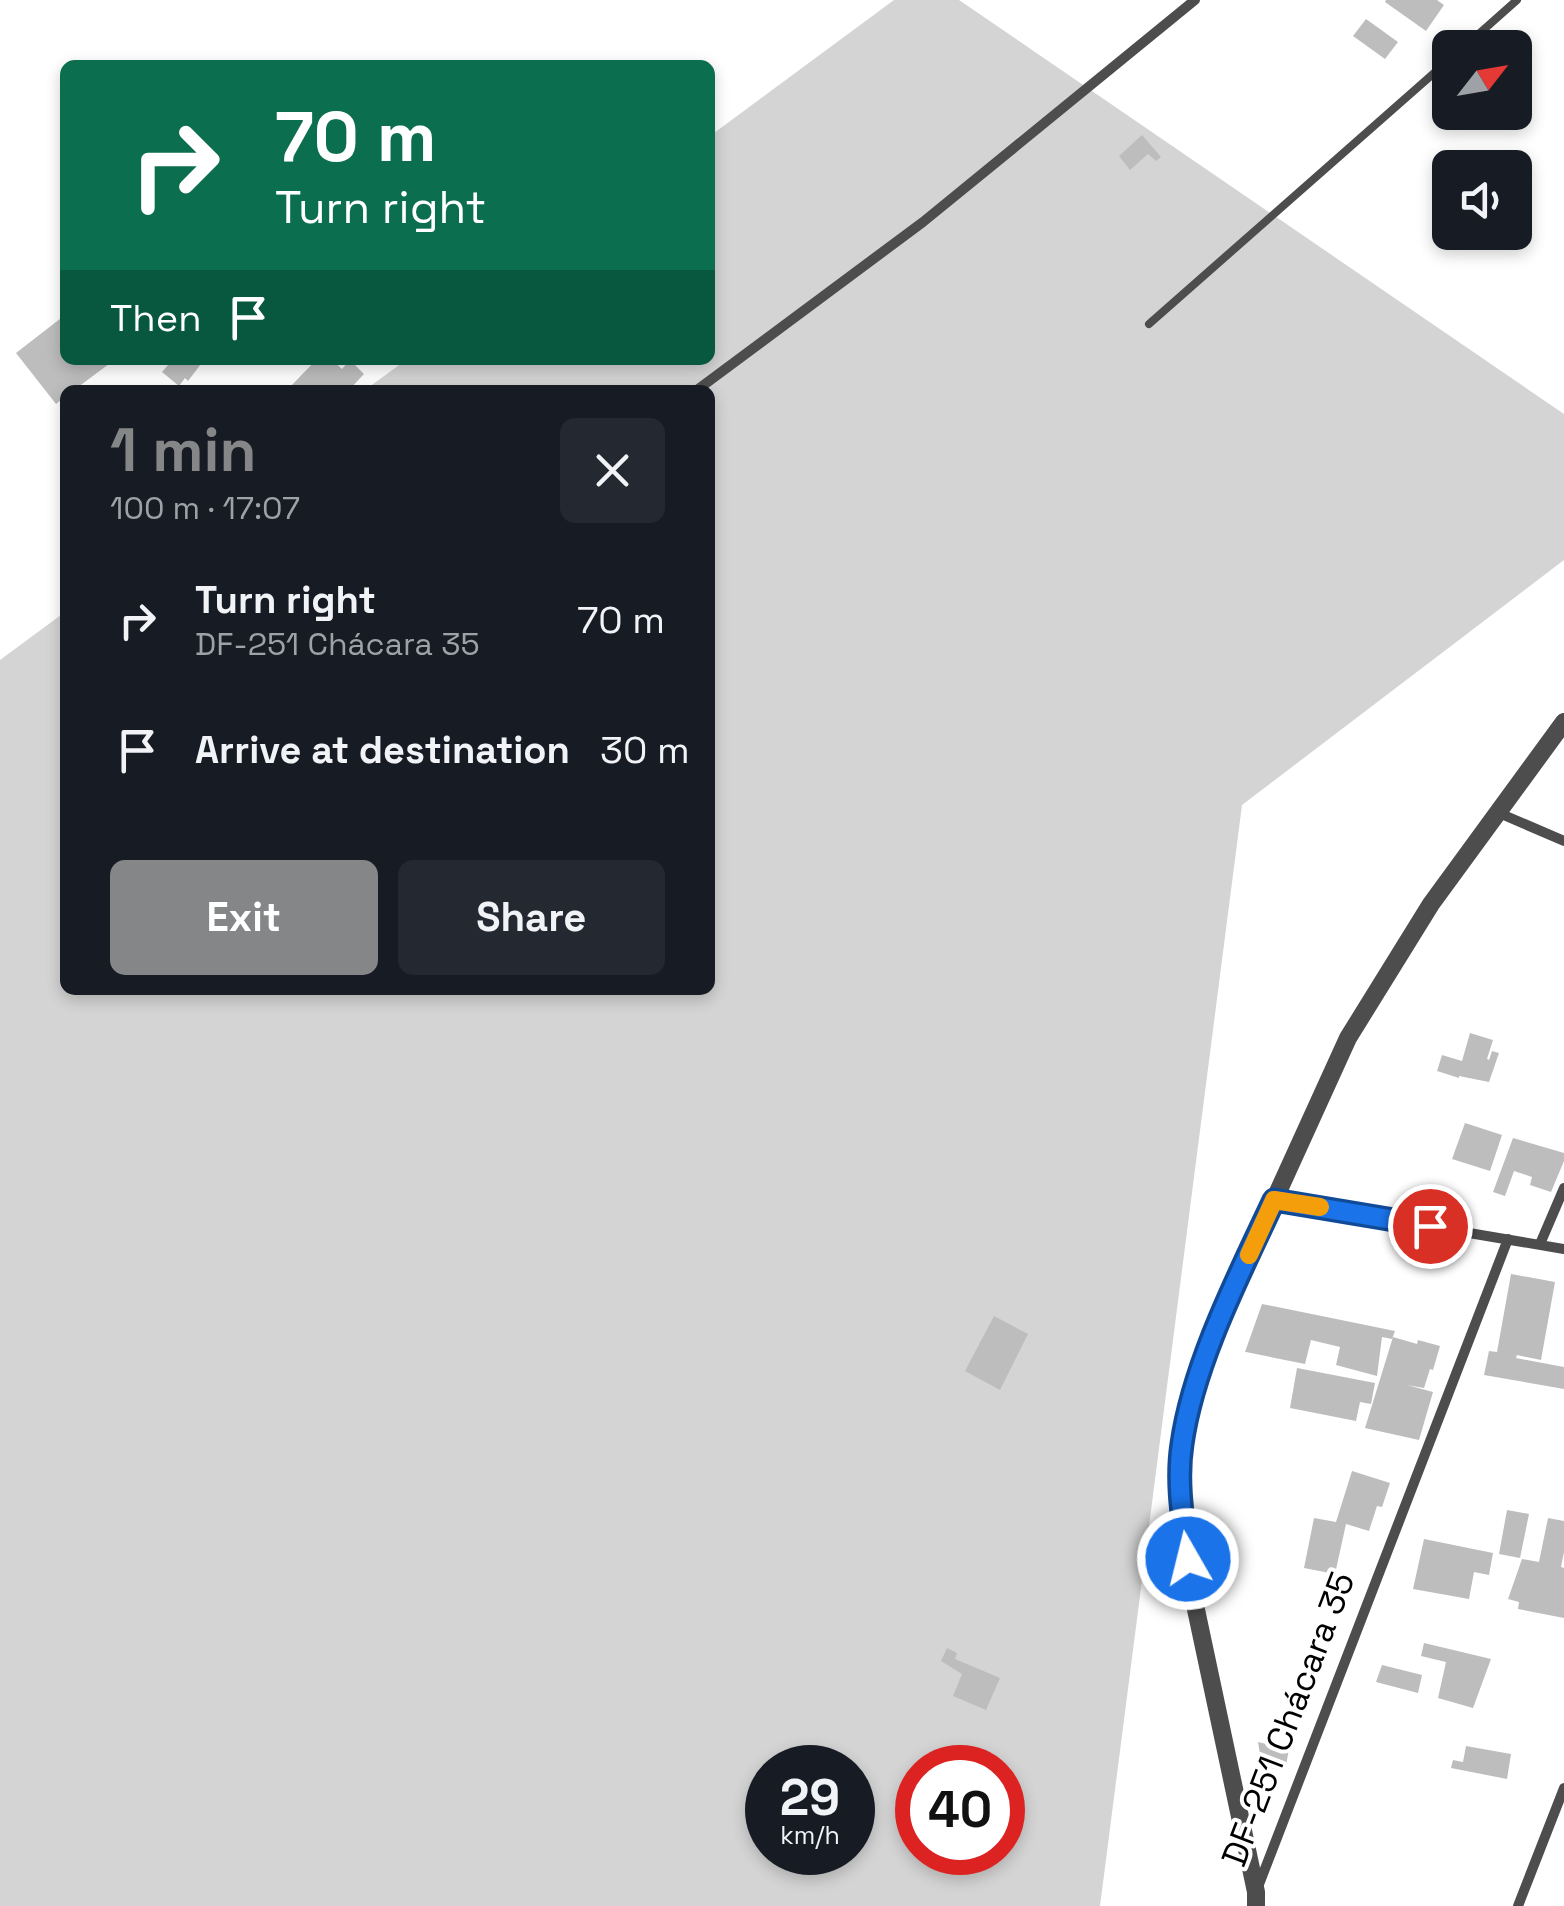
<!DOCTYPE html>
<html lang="en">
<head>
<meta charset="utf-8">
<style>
	:root { --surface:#171b24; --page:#242831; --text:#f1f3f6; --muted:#9ea1a6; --accent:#858687 }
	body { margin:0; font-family:"Space Grotesk",sans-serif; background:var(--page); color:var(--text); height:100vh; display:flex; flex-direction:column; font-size:38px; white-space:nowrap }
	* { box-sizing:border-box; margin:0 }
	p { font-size:32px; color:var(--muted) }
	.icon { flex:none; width:55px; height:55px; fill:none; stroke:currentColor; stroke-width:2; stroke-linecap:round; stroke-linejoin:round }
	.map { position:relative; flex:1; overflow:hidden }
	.sheet { position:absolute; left:60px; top:385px; width:655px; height:610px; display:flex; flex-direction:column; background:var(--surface); border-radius:15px; box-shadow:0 5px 15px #0003 }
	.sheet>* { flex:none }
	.hud { position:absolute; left:60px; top:60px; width:655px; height:305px; border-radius:15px; box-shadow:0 5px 15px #0003; background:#0b6e4f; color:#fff; overflow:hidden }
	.needle { width:65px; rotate:59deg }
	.fabs { position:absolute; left:1432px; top:30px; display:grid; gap:20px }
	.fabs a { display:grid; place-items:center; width:100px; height:100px; border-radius:15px; background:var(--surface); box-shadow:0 5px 15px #0003; font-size:50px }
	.speed { position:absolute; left:745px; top:1745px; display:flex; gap:20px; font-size:50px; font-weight:700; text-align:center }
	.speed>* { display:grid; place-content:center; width:130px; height:130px; border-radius:50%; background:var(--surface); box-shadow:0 5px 15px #0003; line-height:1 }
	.speed small { font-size:25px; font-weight:400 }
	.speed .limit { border:15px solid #d22; background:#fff; color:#111 }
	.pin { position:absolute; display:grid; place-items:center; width:85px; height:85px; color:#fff; margin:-42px; border:5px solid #fff; border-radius:50%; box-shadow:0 2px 10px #0007 }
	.me { position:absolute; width:110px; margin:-55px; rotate:352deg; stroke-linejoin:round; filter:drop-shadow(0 0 8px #0008) }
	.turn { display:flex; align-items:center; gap:35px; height:210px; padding:0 50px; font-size:45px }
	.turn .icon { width:130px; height:130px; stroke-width:2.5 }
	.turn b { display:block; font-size:70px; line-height:85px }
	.then { display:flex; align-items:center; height:95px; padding:0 50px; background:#0003; gap:20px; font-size:38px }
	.round { display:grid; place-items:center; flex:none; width:105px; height:105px; border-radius:15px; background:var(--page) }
	.overview { display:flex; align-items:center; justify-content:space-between; height:170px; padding:0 50px }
	h1 { font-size:60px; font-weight:600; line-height:75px; color:var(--accent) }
	.button { display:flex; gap:20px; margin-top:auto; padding:20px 50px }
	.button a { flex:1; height:115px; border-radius:15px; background:var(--accent); color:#fff; font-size:40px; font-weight:600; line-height:115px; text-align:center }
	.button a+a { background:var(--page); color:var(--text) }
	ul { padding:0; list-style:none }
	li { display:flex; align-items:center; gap:30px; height:130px; padding:0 50px }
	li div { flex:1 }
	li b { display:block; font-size:38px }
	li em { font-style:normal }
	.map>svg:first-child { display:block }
	.green { fill:#d4d4d4; fill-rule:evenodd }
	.building { fill:#bdbdbd }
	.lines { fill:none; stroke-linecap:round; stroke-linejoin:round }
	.service { stroke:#4d4d4d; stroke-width:8 }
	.minor { stroke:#4d4d4d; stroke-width:10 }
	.tertiary { stroke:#4d4d4d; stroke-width:18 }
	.route-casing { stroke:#114b97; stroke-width:25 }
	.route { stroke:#1a73e8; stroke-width:18 }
	.slow { stroke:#f59e0b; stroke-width:18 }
	.labels { text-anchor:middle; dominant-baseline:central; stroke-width:8; stroke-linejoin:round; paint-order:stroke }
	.street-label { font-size:35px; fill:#000; stroke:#fff }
</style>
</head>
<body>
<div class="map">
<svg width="1564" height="1906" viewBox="0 0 1564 1906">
	<rect width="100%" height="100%" fill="#fff"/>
	<path class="green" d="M894,0H959L1564,414V560L1242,805L1100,1906H0V660L65,612V990H710V390H365L406,360H710V136ZM768,1768H852V1852H768ZM918,1768H1002V1852H918Z"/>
	<path class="building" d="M1386,0H1437L1444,5L1426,31L1385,2Z
		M1366,19L1398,42L1385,59L1353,36Z
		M1142,135L1161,157L1156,161L1148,154L1130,170L1119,156Z
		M65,315V360H106L109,364L74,390H65V397L56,404L16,353Z
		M161,360H204L188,381L185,378L179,386L162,372L168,365Z
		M316,360H332L342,369L350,360L364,374L349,390H293L290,387Z
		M1470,1033L1493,1040L1487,1059L1489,1060L1492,1051L1499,1053L1489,1082L1459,1076V1078L1437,1071L1442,1055L1462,1061Z
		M1465,1123L1502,1135L1490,1171L1452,1159Z
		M1513,1138L1564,1153V1161L1551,1192L1530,1185L1532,1177L1514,1171L1505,1196L1493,1192Z
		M1511,1274L1555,1282L1541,1360L1517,1355L1516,1358L1564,1367V1389L1484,1375L1489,1351L1497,1352Z
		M1262,1304L1395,1331L1392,1339L1382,1337L1377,1376L1336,1365L1340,1347L1311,1340L1305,1364L1246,1352H1245Z
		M994,1316L1028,1334L1000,1390L965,1371Z
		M1393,1337L1417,1344L1418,1340L1440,1346L1433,1370L1430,1369L1424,1388L1407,1385L1433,1392L1419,1440L1365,1428Z
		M1297,1368L1375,1383L1371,1404L1360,1402L1356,1421L1290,1408Z
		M1352,1471L1390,1483L1382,1507L1377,1506L1369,1531L1346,1524L1335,1574L1304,1568L1314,1518L1336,1522Z
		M1507,1510L1529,1514L1520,1558L1499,1554Z
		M1548,1518L1564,1521V1552L1561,1567L1564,1568V1618L1518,1609L1519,1602L1508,1599L1522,1559L1539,1562Z
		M1424,1539L1493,1553L1489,1575L1474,1572L1469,1599L1413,1589Z
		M1424,1643L1491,1659L1473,1708L1438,1698L1446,1662L1421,1656Z
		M947,1648L957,1653L955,1659L1000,1678L986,1710L953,1696L962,1674L941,1661Z
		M1382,1665L1422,1675L1418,1693L1376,1682Z
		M1258,1742L1289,1749L1285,1771L1262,1766Z
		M1466,1746L1511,1754L1507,1779L1451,1768L1453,1760L1463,1762Z"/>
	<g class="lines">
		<path class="service" d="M1463,48L1517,0
			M1149,324L1450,59"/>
		<path class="minor" d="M697,390L923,222L1195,0
			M1499,813L1564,841
			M1274,1200L1564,1249
			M1540,1244L1564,1188
			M1258,1887L1508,1239
			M1518,1906L1564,1788"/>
		<path class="tertiary" d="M1256,1906V1892L1191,1586L1180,1504L1181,1445L1195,1389L1222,1315L1348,1038L1431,904L1564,722"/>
	</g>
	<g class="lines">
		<defs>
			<path id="route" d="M1188,1559C1183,1521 1176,1482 1182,1444C1193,1364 1240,1273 1274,1200L1430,1226"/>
		</defs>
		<use href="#route" class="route-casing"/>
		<use href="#route" class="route"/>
		<path class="slow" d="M1249,1255L1274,1200L1320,1207"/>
	</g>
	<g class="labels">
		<g class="street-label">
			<text transform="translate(1288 1719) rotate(-69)">DF-251 Chácara 35</text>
		</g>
	</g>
</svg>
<div class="fabs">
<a><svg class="needle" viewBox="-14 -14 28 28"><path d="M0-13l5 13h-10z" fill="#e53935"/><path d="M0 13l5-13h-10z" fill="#9ea1a6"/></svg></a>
<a><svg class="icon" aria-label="sound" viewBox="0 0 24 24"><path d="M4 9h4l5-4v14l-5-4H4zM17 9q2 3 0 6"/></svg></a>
</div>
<div class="speed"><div>29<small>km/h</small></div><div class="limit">40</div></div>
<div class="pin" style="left:1430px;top:1226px;background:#d93025"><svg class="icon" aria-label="arrive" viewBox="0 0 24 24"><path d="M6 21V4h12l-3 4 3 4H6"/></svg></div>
<svg class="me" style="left:1188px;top:1559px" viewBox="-20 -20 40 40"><circle r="17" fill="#1a73e8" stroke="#fff" stroke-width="3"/><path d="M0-11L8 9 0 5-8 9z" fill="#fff"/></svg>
<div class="hud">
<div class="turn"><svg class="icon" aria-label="right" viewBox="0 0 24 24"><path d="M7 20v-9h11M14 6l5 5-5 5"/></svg><div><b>70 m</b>Turn right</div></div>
<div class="then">Then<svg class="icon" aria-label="arrive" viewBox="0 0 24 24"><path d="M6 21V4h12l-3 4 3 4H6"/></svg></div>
</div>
<section class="sheet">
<div class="overview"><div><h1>1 min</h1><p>100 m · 17:07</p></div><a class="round"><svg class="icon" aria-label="close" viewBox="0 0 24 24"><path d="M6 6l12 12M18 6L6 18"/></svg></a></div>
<ul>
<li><svg class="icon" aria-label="right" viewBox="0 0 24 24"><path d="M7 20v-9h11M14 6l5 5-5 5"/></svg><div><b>Turn right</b><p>DF-251 Chácara 35</p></div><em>70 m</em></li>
<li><svg class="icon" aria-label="arrive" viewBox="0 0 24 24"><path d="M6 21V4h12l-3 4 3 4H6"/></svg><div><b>Arrive at destination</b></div><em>30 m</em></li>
</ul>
<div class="button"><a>Exit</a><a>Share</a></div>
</section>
</div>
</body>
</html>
